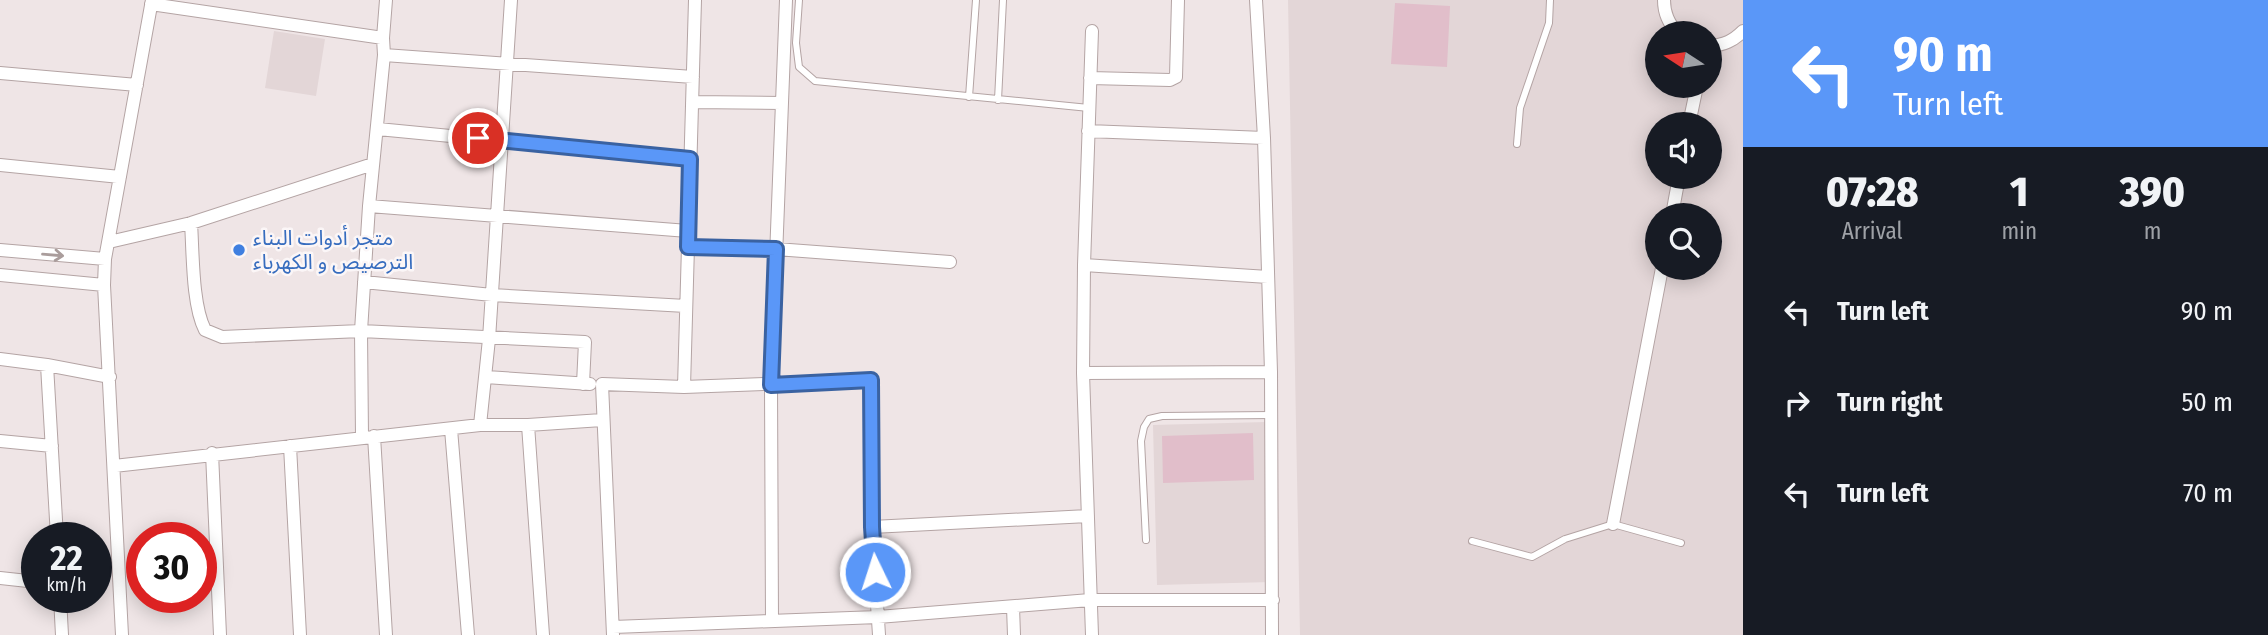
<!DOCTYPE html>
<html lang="en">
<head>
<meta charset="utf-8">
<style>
	:root { --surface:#171b24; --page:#242831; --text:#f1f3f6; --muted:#9ea1a6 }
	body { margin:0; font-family:"Fira Sans Condensed","Noto Sans Arabic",sans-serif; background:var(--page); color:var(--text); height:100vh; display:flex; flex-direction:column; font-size:26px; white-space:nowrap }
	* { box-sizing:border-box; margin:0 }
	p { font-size:23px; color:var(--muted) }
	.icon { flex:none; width:38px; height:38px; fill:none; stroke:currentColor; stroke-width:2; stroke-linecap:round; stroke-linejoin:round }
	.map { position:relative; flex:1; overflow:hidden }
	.drawer { display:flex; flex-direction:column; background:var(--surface); width:525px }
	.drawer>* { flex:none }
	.guide { background:#5a97f8; color:#fff; overflow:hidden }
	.needle { width:46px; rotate:282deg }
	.controls { position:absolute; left:1645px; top:21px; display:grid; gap:14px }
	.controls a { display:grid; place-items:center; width:77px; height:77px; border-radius:50%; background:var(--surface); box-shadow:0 4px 18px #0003; font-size:35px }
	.speed { position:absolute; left:21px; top:522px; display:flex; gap:14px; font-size:35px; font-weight:700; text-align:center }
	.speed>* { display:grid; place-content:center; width:91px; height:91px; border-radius:50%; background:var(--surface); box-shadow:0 4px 18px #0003; line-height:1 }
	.speed small { font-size:18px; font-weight:400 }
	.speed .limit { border:10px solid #d22; background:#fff; color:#111 }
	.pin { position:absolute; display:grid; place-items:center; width:60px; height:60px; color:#fff; margin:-30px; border:4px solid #fff; border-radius:50%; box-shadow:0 2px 7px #0007 }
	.me { position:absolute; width:77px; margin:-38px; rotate:356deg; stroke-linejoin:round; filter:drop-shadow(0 0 5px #0008) }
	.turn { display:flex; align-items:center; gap:24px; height:147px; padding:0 35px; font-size:32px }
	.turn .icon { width:91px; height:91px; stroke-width:2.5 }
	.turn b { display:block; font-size:49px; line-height:60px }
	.eta { display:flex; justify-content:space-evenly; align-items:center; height:119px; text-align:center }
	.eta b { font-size:42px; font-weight:800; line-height:49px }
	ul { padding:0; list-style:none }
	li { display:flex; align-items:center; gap:21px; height:91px; padding:0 35px }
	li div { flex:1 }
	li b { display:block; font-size:26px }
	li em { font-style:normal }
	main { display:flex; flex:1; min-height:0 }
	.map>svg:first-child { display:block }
	.built { fill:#e3d6d7; fill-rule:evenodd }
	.green { fill:#e1beca }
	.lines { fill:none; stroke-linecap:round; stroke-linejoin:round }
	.lane-casing { stroke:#b4a4a4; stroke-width:8 }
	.street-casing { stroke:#b4a4a4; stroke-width:14 }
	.lane { stroke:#fff; stroke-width:6 }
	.street { stroke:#fff; stroke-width:12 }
	.oneway { stroke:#aa9d9c }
	.route-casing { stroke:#3a62a1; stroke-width:18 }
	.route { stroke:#5a97f8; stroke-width:12 }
	.shop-dot { fill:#3f7fe0; stroke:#fbf6f7; stroke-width:2.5 }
	.labels { text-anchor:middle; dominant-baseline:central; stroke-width:5; stroke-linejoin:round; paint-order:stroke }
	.shop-label { font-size:21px; fill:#366cbe; stroke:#fbf6f7; text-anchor:start }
</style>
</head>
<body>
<main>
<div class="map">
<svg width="1743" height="635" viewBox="0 0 1743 635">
	<rect width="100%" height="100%" fill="#efe5e6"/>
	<path class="built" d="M1288,0H1743V635H1300ZM1657,33H1710V86H1657ZM1657,124H1710V177H1657ZM1657,215H1710V268H1657Z
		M274,31L325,39L316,96L265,88Z
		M1266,422L1271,582L1157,585L1153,425Z"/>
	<path class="green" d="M1395,3L1450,6L1447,67L1391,64Z
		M1253,433L1254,480L1163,483L1162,436Z"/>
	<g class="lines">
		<defs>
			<path id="lane" d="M799,0L796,43L799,67L815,81L1089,108
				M969,97L976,0
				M998,100L1003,0
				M1517,144L1520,108L1549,23L1550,0
				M1146,540L1141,441L1144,427L1149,419L1162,416L1272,415
				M1472,541L1532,557L1565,539L1613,524L1681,543"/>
			<path id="street" d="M1256,0L1264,138L1271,372L1272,635
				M1664,0C1664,14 1669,23 1677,33
				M151,4L383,38
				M1710,46C1724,45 1733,41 1743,31
				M384,55L693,77
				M0,73L137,85
				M1090,78L1170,80L1176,77L1178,0
				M692,102L782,103
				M1689,124L1697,86
				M378,129L690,159
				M1088,131L1264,138
				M0,165L120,177
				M369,206L688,231
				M1672,215L1679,177
				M191,223C193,252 192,305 205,330L222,337L361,331L585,342L583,384
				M109,242L191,223L373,164
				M688,247L776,249L950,262
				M0,250L105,259
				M1084,265L1268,277
				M0,275L104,285
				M364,282L492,295L686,306
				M0,359L47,365L110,377
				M47,365L57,537
				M1083,373L1271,372
				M486,377L590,384
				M684,387L695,0
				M480,425L489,339L511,0
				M528,425L543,635
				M451,429L468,635
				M374,436L386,635
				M362,437L361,331L369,206L384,55L383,38L386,0
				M0,441L52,446
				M290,446L300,635
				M212,453L220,635
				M114,466L480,425H528L602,420
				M1613,524L1662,268
				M872,527L1088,516
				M0,578L37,582
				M60,597L62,635
				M1013,607L1014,635
				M772,621L771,385L786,0
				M613,627L878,617L1090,600H1273
				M122,635L104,285L105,259L152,0
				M613,635L602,384L684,387L871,380L872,527L879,635
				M1092,635L1083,373L1084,265L1092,31"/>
		</defs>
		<use href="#lane" class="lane-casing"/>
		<use href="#street" class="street-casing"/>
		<use href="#lane" class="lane"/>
		<use href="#street" class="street"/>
	</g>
	<defs><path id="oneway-shaft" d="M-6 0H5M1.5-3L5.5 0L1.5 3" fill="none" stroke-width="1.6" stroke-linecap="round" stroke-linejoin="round" transform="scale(1.75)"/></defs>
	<use class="oneway" href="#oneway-shaft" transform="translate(53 255) rotate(5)"/>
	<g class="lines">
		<defs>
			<path id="route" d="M478,138L690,159L688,247L776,249L771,385L871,380L872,527L875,572"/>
		</defs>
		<use href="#route" class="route-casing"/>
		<use href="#route" class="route"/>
	</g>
	<circle class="shop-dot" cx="239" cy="250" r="7"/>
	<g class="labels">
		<g class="shop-label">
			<text x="253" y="238">متجر أدوات البناء<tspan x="253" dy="24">الترصيص و الكهرباء</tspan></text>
		</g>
	</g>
</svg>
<div class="controls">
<a><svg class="needle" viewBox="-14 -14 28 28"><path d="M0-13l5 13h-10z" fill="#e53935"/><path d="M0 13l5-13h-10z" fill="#9ea1a6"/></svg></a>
<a><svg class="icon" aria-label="sound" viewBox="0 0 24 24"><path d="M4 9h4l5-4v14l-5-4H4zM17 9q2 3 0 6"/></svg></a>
<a><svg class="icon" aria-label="search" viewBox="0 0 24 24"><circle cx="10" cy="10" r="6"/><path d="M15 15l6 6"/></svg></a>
</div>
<div class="speed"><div>22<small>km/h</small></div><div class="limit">30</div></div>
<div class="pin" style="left:478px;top:138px;background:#d93025"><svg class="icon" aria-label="arrive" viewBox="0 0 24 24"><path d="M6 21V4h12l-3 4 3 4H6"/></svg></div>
<svg class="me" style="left:875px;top:572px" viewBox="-20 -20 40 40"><circle r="17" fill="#5a97f8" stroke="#fff" stroke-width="3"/><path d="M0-11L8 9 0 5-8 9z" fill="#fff"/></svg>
</div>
<section class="drawer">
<div class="guide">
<div class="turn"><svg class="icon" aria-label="left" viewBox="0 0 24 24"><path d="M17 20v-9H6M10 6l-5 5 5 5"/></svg><div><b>90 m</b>Turn left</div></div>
</div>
<div class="eta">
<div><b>07:28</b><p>Arrival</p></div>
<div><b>1</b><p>min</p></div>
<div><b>390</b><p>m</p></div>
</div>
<ul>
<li><svg class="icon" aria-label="left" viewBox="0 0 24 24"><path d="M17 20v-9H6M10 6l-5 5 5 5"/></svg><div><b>Turn left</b></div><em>90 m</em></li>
<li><svg class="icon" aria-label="right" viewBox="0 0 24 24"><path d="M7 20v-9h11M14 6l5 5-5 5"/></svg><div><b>Turn right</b></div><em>50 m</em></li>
<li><svg class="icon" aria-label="left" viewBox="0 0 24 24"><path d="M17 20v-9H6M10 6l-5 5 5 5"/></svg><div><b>Turn left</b></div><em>70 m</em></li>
</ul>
</section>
</main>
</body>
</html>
